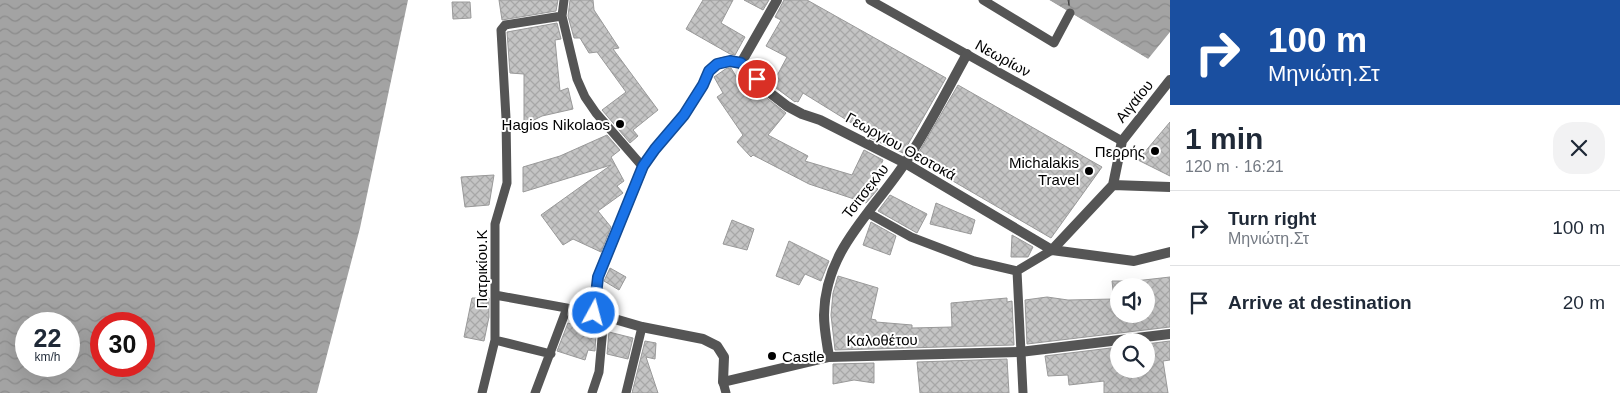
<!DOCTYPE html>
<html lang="en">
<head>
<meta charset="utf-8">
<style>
	:root { --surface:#fff; --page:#f2f2f3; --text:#1f2937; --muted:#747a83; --line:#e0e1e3 }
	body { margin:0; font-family:Arial,sans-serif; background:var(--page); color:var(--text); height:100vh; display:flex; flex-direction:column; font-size:19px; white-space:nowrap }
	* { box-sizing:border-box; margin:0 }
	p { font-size:16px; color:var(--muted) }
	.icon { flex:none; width:28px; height:28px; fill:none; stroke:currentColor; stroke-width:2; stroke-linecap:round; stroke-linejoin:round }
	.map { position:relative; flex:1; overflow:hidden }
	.sheet { display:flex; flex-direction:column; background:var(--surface); width:450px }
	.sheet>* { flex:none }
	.top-card { background:#1a4fa0; color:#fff; overflow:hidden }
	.buttons { position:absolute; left:1110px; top:278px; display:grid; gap:10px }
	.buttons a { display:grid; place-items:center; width:45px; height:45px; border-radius:50%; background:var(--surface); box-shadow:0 5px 20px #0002; font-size:25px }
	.speed { position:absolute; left:15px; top:312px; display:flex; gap:10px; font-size:25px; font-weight:700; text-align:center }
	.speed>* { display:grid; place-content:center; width:65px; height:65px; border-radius:50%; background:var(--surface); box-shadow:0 5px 20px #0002; line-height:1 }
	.speed small { font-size:12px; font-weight:400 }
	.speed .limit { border:8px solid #d22; background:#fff; color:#111 }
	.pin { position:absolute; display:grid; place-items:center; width:42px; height:42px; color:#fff; margin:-21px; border:2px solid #fff; border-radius:50%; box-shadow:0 1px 5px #0007 }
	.me { position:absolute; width:55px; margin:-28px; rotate:7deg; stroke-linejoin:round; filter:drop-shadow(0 0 4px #0008) }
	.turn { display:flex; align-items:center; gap:18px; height:105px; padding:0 15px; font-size:22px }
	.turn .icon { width:65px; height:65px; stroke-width:2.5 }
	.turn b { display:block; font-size:35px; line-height:42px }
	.round { display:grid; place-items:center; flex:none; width:52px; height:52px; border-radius:20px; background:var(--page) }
	.headline { display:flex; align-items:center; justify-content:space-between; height:85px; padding:0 15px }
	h1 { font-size:30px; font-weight:700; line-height:38px }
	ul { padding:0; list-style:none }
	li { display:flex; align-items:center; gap:15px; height:75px; padding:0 15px; border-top:1px solid var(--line) }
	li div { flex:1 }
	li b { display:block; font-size:19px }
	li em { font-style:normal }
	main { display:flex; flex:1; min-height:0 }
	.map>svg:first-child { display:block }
	.water { fill:url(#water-waves); fill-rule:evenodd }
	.pier { fill:#fff }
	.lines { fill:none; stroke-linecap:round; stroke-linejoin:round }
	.ferry { stroke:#444; stroke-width:1; stroke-dasharray:6 5; stroke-linecap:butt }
	.building { fill:url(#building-cross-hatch); stroke:#999; fill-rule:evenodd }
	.service { stroke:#555; stroke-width:9 }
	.pedestrian { stroke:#555; stroke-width:10 }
	.minor { stroke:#555; stroke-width:10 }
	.route-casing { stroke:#114b97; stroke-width:12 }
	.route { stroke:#1a73e8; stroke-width:9 }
	.poi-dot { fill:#000; stroke:#fff; stroke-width:2 }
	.labels { text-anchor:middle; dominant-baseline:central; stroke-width:4; stroke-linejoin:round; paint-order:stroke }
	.street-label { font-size:15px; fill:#000; stroke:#fff }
	.poi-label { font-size:15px; fill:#000; stroke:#fff; text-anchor:end }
</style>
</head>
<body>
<main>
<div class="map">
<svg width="1170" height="393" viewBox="0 0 1170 393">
	<defs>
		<pattern id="water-waves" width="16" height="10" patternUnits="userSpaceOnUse" patternTransform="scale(1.25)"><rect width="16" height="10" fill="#a3a3a3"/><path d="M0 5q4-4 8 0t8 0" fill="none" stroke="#8b8b8b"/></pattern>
		<pattern id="building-cross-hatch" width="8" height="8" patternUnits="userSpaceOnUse" patternTransform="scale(1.25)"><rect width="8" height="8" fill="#c4c4c4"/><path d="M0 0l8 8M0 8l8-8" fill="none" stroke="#a7a7a7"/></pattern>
	</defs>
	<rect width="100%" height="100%" fill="#fff"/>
	<path class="water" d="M0,0H408L360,228L317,393H0ZM26,324H69V366H26ZM101,324H144V366H101Z
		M1049,0H1170V32L1148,59Z"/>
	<path class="pier" d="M1046,0H1049L1148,59L1146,61Z"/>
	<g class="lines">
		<path class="ferry" d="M1068,0L1070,10
			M1069,0V5"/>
	</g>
	<path class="building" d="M499,0H558L556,11L502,20Z
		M570,0H593L594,10L619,48L613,49L658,110L633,130L638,136L630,143L602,110L626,92L597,52L589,53L580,38H574L568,16Z
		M703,0H733L721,23L745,37L735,55L730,54L686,29Z
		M744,0H769L763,10Z
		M784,0H807L946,78L903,153L870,138L871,135L803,93L798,102L796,101L795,102L772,85L787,57L766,46L781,20L775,17Z
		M452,2H470L471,18L453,19Z
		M557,23L561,39L555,40L560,91L568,88L573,109L542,116L524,125V74L510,73L507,32Z
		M727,68H731L750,99L763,95L786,113L768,135L808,156L805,161L852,175L864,150L883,160L872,186L878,189L866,203L809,184L753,155L751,157L737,142L743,135L717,97L723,93L714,77Z
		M958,85L1102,167L1051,238L915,159Z
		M1170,122V176L1138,160Z
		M607,135L620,150L611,157L624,181L617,186L623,193L598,211L611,227L601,252L573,239L563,245L541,215L611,165L523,192V167L560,156Z
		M494,175L489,205L465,207L461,177Z
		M890,195L927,214L917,233L878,211Z
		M936,203L975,220L971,234L930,224Z
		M732,220L754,229L747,250L723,244Z
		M871,222L896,236L890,255L863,245Z
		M1012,235L1033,247L1028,257H1011Z
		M789,241L829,261L821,281L805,274L799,285L776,276Z
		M610,268L626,277L619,290L604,281Z
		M838,276L878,288L871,319L876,320V322L912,325V328L952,327L951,303L1007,298V302L1012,301L1014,345L835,350L831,315L833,293Z
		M1170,277V327L1027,344L1025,300L1047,297L1068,300L1114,299L1112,281H1135ZM1119,286H1146V314H1119Z
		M472,298H489V317L484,341L464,337Z
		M568,323L596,332L595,351L588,350L585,360L557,351Z
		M609,332L633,338L628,359L607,354Z
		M645,341L656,343L655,359L646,357L658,393H632Z
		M1170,341V360L1163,361L1168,393H1104V381L1069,385L1068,375L1048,376L1045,356L1119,347V369H1146V344Z
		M1007,359L1009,393H920L917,362Z
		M874,363V383L854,380L833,384V364Z"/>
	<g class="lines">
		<path class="service" d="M564,0L562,16L577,79L585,97L596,113L643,167
			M870,0L1122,141
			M983,0L1054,43L1070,13
			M868,213L911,237L974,261L1017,271
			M495,295L594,313
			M495,340L551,354
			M723,382L726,393
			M482,393L495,340V224L507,183L506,118L501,30L505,25L562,16
			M535,393L567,308
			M592,393L599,372L604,316
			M626,393L642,327
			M1023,393L1017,271L1052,250"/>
		<path class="pedestrian" d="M1052,250L1134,261L1170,252"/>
		<path class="minor" d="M741,63L730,61L723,62L717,64L709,71L703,85L684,115L655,149L643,167L598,277L594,313L642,327L703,339L717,346L724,357L723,382L829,357L1020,352L1170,334
			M741,63L770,93L787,106L802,114L820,120L905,163L1052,250L1113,185
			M741,63L777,0
			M1170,80L1122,141L1113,185L1170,187
			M829,357C827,343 824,329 824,315C825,250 872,213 905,163C928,129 947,90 967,54"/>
	</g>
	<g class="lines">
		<defs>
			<path id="route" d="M594,313L598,277L643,166L655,149L684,115L703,85L709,71L717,64L730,61L741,63L757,79"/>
		</defs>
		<use href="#route" class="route-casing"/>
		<use href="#route" class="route"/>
	</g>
	<g class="poi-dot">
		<circle cx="620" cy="124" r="5"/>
		<circle cx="1155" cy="151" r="5"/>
		<circle cx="1089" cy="171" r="5"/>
		<circle cx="772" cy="356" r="5"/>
	</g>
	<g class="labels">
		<g class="street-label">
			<text transform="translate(1003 58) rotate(29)">Νεωρίων</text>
			<text transform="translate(1134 101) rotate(-51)">Αιγαίου</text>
			<text transform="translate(901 146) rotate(29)">Γεωργίου Θεοτοκά</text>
			<text transform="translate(865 191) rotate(-52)">Τσιτσεκλυ</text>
			<text transform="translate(481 269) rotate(-90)">Πατρικίου.Κ</text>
			<text transform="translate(882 340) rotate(-1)">Καλοθέτου</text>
		</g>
		<g class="poi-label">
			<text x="610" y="124">Hagios Nikolaos</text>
			<text x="1145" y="151">Περρής</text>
			<text x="1079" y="162">Michalakis<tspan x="1079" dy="17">Travel</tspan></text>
			<text x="782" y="356" text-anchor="start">Castle</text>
		</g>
	</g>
</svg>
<div class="buttons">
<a><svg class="icon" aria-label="sound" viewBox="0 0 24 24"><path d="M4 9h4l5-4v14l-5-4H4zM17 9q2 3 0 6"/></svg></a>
<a><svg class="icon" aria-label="search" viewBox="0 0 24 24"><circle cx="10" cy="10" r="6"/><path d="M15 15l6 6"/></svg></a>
</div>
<div class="speed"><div>22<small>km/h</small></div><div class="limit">30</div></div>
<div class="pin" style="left:757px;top:79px;background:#d93025"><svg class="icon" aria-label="arrive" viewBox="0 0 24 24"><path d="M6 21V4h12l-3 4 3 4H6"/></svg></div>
<svg class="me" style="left:594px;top:313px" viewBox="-20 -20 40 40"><circle r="17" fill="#1a73e8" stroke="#fff" stroke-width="3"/><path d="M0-11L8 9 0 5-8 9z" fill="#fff"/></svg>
</div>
<section class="sheet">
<div class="top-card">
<div class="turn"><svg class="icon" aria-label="right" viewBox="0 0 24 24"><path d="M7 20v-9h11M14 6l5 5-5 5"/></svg><div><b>100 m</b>Μηνιώτη.Στ</div></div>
</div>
<div class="headline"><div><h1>1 min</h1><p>120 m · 16:21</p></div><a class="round"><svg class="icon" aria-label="close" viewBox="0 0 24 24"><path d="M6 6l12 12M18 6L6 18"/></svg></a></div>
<ul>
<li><svg class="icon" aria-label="right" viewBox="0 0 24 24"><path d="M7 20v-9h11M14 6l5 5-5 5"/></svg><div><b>Turn right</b><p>Μηνιώτη.Στ</p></div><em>100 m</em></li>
<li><svg class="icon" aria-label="arrive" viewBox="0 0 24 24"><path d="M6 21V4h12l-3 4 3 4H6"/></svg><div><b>Arrive at destination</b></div><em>20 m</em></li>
</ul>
</section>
</main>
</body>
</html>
